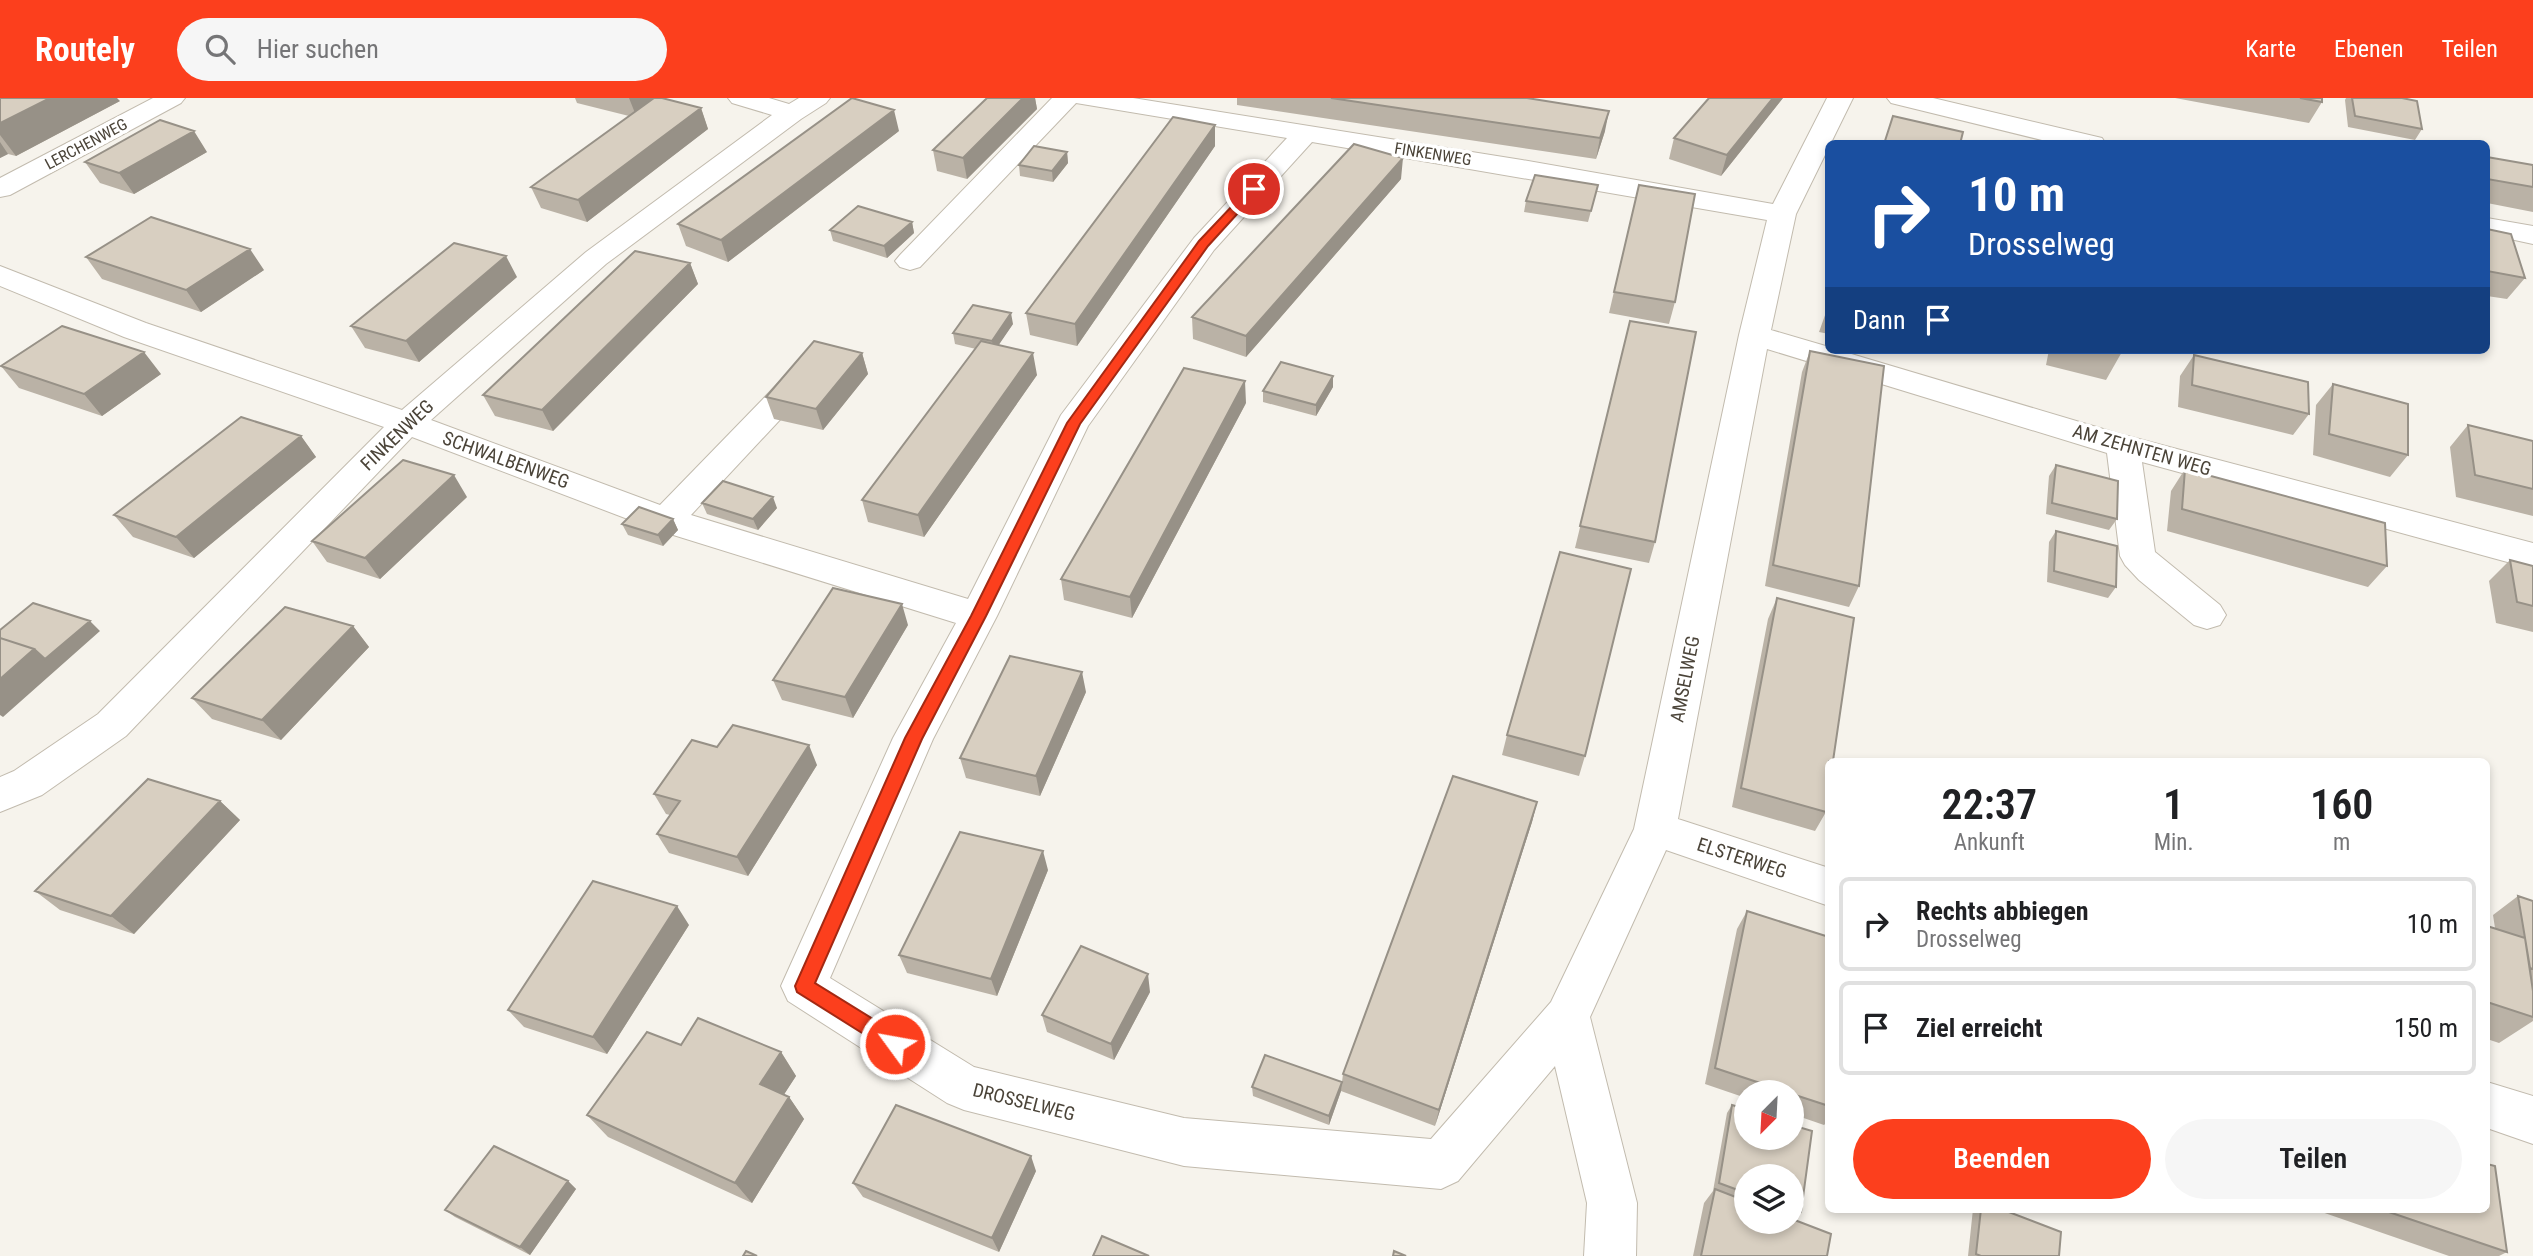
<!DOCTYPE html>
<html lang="de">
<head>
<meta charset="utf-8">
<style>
	:root { --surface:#fff; --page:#f6f6f6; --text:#202124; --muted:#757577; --line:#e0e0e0; --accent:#fc3f1d }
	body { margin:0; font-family:"Roboto Condensed",sans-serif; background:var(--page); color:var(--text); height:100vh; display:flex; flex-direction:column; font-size:26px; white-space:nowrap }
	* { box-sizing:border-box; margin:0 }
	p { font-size:23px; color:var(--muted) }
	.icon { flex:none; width:38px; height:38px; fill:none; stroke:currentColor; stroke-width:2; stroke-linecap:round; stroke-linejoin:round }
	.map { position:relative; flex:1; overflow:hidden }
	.drawer { position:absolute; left:1825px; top:660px; width:665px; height:455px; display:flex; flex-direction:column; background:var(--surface); border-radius:10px; box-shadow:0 4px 10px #0003 }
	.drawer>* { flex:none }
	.banner { position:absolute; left:1825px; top:42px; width:665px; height:214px; border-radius:10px; box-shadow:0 4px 10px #0003; background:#1a4fa0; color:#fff; overflow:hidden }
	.needle { width:46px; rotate:204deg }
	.controls { position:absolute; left:1734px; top:982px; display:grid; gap:14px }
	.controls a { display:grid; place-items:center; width:70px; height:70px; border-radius:50%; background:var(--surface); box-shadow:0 4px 10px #0003; font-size:35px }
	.pin { position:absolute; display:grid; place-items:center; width:60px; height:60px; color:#fff; margin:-30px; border:4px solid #fff; border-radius:50%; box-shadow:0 2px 7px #0007 }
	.me { position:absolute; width:77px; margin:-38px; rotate:302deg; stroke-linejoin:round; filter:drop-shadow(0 0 5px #0008) }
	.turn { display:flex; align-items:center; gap:24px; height:147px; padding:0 28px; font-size:32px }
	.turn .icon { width:91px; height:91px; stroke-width:2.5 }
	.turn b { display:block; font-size:49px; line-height:60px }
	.then { display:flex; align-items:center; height:66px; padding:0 28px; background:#0003; gap:14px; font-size:26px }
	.eta { display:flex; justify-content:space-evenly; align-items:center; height:119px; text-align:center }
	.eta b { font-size:42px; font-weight:600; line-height:49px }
	.action { display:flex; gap:14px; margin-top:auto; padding:14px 28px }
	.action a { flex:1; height:80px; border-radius:42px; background:var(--accent); color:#fff; font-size:28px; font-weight:600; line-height:80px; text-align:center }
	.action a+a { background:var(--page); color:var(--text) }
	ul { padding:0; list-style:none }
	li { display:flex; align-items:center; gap:21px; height:94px; margin:0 14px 10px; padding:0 14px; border:4px solid var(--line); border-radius:10px }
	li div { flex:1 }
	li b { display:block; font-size:26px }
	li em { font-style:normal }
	header { display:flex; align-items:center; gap:42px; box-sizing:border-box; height:98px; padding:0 35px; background:var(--accent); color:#fff }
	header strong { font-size:33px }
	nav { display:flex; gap:38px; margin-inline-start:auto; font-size:24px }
	.search { width:490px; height:63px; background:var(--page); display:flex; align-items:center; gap:18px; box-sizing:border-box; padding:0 24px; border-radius:38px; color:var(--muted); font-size:26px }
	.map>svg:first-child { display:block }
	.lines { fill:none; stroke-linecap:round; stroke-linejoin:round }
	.minor-casing { stroke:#c2bbae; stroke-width:2 }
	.minor { fill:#fff; fill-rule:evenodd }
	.wall { fill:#bab2a6 }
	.shaded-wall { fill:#979187 }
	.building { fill:#d8cfc1; stroke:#979187; stroke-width:2 }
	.route { fill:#fc3f1d; stroke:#a42913; stroke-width:2 }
	.labels { text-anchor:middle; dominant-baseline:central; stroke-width:7; stroke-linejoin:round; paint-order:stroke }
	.far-street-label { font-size:16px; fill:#4b4439; stroke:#fff }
	.street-label { font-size:19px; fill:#4b4439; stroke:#fff }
</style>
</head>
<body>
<header>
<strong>Routely</strong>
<div class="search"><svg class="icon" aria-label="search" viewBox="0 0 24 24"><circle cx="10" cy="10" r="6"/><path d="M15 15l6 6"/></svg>Hier suchen</div>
<nav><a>Karte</a><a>Ebenen</a><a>Teilen</a></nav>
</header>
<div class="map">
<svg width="2533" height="1158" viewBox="0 0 2533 1158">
	<rect width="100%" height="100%" fill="#f6f3ec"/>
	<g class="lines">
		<defs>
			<path id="minor" d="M153,0H185L181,5L10,97L0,99V80Z
				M728,0H769L789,6L799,0H830L826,5L801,21L606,166L431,322L660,407L796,267L807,264L818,267L823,274L818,281L691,417L968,501L1061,317L1194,140L1287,40L1076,5L920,169L910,172L900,169L895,163L900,157L1052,0H1133L1522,62L1773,106L1827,0H1853L1796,116L1771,232L1829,249V252H1838L2120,336L2533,445V471L2142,364L2155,454L2220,507L2226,517L2220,527L2207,531L2194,527L2139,482L2125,467L2120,458L2107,355L1767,251L1678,721L1829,770V808L1666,752L1590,919L1637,1105L1636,1158H1584L1587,1105L1555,968L1458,1083L1441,1091L1184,1068L964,1012L947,1005L788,903L781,888L893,640L956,525L654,431L412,339L126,638L42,697L0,714V679L14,673L98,616L384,329L124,239L0,188V168L146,225L402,312L586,154L772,17L732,5ZM1312,44L1767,122L1739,237L1634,731L1551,904L1431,1041L1184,1020L974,969L830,880L933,641L997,518L1088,328L1214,152Z
				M1887,0H1933L2102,40L2106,46H2058L1891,5Z
				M2487,120L2533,128V146L2487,136Z
				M2487,984L2533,998V1046L2487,1030Z"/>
		</defs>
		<use href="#minor" class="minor-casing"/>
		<use href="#minor" class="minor"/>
	</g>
	<path class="wall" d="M0,0L120,3L16,58L8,56L0,60Z
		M575,0H663L701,10L708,31L587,124L541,110L531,89L629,18L577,5Z
		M987,0H1035L1037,11L967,81L937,73L933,52Z
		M1237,0H1527L1605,33L1596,61L1237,7Z
		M1783,0L1721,78L1669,61L1674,40Z
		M2175,0H2322V4L2309,25Z
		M2346,0H2402L2422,31L2415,42L2348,29L2345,2Z
		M1215,27V48L1077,248L1030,237L1026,215Z
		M899,33L728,164L686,148L678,126Z
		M207,54L134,96L100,85L85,64Z
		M1067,54L1068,65L1053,84L1020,78L1019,67Z
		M2487,59L2533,67V114L2487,105Z
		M1401,81L1246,259L1193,241L1192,219Z
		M1598,87L1588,124L1524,114L1526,103Z
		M1639,87L1675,204L1669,226L1609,215Z
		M912,124L914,135L887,160L833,143L830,132Z
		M2487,131L2525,180L2507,201L2487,198Z
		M86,159L264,172L201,214L102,181Z
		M690,165L698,186L553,333L495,318L483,297Z
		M517,179L419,264L365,250L351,228Z
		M1829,206V236L1819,234Z
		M1630,223L1655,444L1649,465L1575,450Z
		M1013,226L998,247L1037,277L924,439L868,424L862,402L976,251L955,246L953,235Z
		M2049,252H2123L2106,282L2046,267Z
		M1810,253L1859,488L1849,509L1765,488L1802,274Z
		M862,255L868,276L823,332L774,321L766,299Z
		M2194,257L2309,316L2293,337L2178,309L2180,278Z
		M1,268L161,276L102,318L19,290Z
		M2333,286L2408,357L2390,379L2313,357L2316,307Z
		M1333,289L1316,318L1263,304V293Z
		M1246,305L1132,520L1064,502L1061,481Z
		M2468,327L2533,343V418L2456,399L2450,349Z
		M301,338L316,359L194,460L133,439L114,417Z
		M2056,367L2117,421L2109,432L2046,416L2049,378Z
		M2185,371L2387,468L2368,489L2167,433L2171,393Z
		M467,399L380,481L327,464L312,443Z
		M702,405L777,410L758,432L707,416Z
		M673,421L678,432L663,448L628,437L622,426Z
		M2056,433L2116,489L2108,500L2047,484L2049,444Z
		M2510,462L2533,468V534L2496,525L2489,483Z
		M1777,500L1826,714L1815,733L1732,709L1768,521Z
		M908,527L853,620L782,602L773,582Z
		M353,528L369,549L281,642L212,621L192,600Z
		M1086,594L1040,698L966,680L960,660Z
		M1507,637L1585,658L1579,678L1502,657Z
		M717,649L817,667L748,778L669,755L657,736L670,717L666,716L654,696Z
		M220,703L240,722L134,836L60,812L35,793Z
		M1537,704L1532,724L1435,1028L1341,993L1329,1027L1253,998L1252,989L1342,984L1343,976Z
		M1048,772L997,898L907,875L899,857Z
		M2518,798L2533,803V923L2499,945L2487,941V828L2495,830L2493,817Z
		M1747,813L1829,839V1022L1824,1027L1792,1016V994H1746V1000L1705,986L1737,831Z
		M689,827L607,956L524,929L508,912Z
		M1150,894L1114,962L1047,934L1042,917Z
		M681,947L781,954L796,978L784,996L789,999L804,1021L752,1105L608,1039L587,1017Z
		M1732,1007L1746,1011V1040H1792V1027L1812,1033L1801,1114L1795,1121L1792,1120V1078H1746V1124H1792V1121L1831,1136L1827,1158H1693L1704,1105L1713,1093L1727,1015Z
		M1036,1073L999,1154L863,1099L853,1085Z
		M568,1083L576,1091L530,1157L455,1119L445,1112Z
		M1973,1111H2001L2059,1158H1968Z
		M2313,1111H2487L2507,1154L2499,1158H2449Z"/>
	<path class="shaded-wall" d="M50,0H117L120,3L16,58L0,37V25Z
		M629,0H663L637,20Z
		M1023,0H1035L1037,11L967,81L963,60Z
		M1773,0H1783L1721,78L1727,57Z
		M701,10L708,31L587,124L578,102Z
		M894,12L899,33L728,164L721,142Z
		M1609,13L1605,33L1596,61L1600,40Z
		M1215,27V48L1077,248L1075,226Z
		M194,33L207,54L134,96L119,75Z
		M0,44L8,56L0,60Z
		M1067,54L1068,65L1053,84L1052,73Z
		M1403,60L1401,81L1246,259V238Z
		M912,124L914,135L887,160L884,148Z
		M250,151L264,172L201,214L186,192Z
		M506,158L517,179L419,264L406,243Z
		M690,165L698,186L553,333L542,312Z
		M1011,215L1013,226L994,254L992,243Z
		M144,254L161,276L102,318L84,296Z
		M862,255L868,276L823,332L816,311Z
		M1033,255L1037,277L924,439L918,417Z
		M1333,278V289L1316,318V307Z
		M1245,283L1246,305L1132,520L1130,499Z
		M301,338L316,359L194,460L176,439Z
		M454,377L467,399L380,481L365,460Z
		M773,399L777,410L758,432L753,421Z
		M673,421L678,432L663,448L658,437Z
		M902,506L908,527L853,620L845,599Z
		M90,523L100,533L3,619L0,617V581L34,551Z
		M353,528L369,549L281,642L262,622Z
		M1082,574L1086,594L1040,698L1036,678Z
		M809,647L817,667L748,778L737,759Z
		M220,703L240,722L134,836L111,818Z
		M1537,704L1532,724L1435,1028L1439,1012Z
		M1043,753L1048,772L997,898L991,881Z
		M677,808L689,827L607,956L593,939Z
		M1148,876L1150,894L1114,962L1111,946Z
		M781,954L796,978L776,1009L760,986Z
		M1342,984L1341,993L1329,1027V1018Z
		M789,999L804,1021L752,1105L735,1085Z
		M1031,1058L1036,1073L999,1154L992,1140Z
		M568,1083L576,1091L530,1157L520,1149Z"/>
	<path class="building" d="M0,0H50L0,25Z
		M654,0H662L701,10L578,102L531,89Z
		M852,0L894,12L721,142L678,126Z
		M987,0H1023L963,60L933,52Z
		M1331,0H1527L1609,13L1600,40Z
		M1709,0H1773L1727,57L1674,40Z
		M2300,0H2322V4Z
		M2352,0H2402L2417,3L2422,31L2355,18Z
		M1893,18L1963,34L1960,46H1884Z
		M1173,19L1215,27L1075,226L1026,215Z
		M160,22L194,33L119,75L85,64Z
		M2090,43L2103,46H2090Z
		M1354,46L1403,60L1246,238L1192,219Z
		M1034,48L1067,54L1052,73L1019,67Z
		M2487,59L2533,67V89L2487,81Z
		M1535,77L1598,87L1591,113L1526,103Z
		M1639,87L1695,96L1675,204L1614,194Z
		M858,108L912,124L884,148L830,132Z
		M151,119L250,151L186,192L86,159Z
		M2487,131L2511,136L2525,180L2487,173Z
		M454,145L506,158L406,243L351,228Z
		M635,153L690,165L542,312L483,297Z
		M973,207L1011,215L992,243L953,235Z
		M1630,223L1696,234L1655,444L1580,428Z
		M62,228L144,254L84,296L1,268Z
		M814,243L862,255L816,311L766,299Z
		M981,243L1033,255L918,417L862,402Z
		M1810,253L1884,268L1859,488L1773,467Z
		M2194,257L2308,284L2309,316L2192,287Z
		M1281,264L1333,278L1316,307L1263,293Z
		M1184,270L1245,283L1130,499L1061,481Z
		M2333,286L2408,306V357L2329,336Z
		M241,319L301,338L176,439L114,417Z
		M2468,327L2533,343V391L2475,377Z
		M403,362L454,377L365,460L312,443Z
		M2056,367L2118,383L2117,421L2052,405Z
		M2185,371L2385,425L2387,468L2182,411Z
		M723,383L773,399L753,421L702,405Z
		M639,409L673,421L658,437L622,426Z
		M2056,433L2117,448L2116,489L2054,473Z
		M1560,454L1631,471L1585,658L1507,637Z
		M2510,462L2533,468V508L2517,504Z
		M833,490L902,506L845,599L773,582Z
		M1777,500L1854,520L1833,663H1829V695L1826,714L1741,690Z
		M33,505L90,523L45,561L34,551L0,540V532Z
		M285,509L353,528L262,622L192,600Z
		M0,540L34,551L0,581Z
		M1010,558L1082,574L1036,678L960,660Z
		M733,627L809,647L737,759L657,736L680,703L654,696L692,642L717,649Z
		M1453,678L1537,704L1439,1012L1343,976Z
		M148,681L220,703L111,818L35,793Z
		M960,734L1043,753L991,881L899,857Z
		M593,783L677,808L593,939L508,912Z
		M2518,798L2533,803V871L2530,870Z
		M1747,813L1829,839V1008L1792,996V994H1787L1715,970Z
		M2487,828L2525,840L2533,893V919L2487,904Z
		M1081,848L1148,876L1111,946L1042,917Z
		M698,920L781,954L760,986L789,999L735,1085L587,1017L647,934L681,947Z
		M1265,957L1342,984L1329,1018L1252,989Z
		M896,1007L1031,1058L992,1140L853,1085Z
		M1732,1007L1746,1011V1040H1792V1027L1812,1033L1801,1114L1792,1111V1078H1746V1095L1719,1085Z
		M494,1048L568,1083L520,1149L445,1112Z
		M2487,1066L2495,1068L2507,1154L2380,1111H2487Z
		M1715,1091L1746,1103V1124H1792V1121L1831,1136L1827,1158H1701Z
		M1981,1111H2001L2061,1134L2059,1158H1981L1976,1156Z
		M1102,1138L1149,1158H1093Z
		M746,1153L757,1158H743Z
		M1394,1153L1406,1158H1393Z"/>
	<path class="route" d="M1250,89L1260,91L1208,148L1080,326L986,518L922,641L815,885L902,939L905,946L902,952L895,955L889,952L797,894L795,888L905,640L971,518L1067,325L1199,143Z"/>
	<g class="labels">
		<g class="far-street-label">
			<text transform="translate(86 46) rotate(-28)">LERCHENWEG</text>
			<text transform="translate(1433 56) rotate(9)">FINKENWEG</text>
		</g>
		<g class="street-label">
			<text transform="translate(397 337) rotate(-44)">FINKENWEG</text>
			<text transform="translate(2142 352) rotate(16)">AM ZEHNTEN WEG</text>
			<text transform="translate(506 362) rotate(20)">SCHWALBENWEG</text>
			<text transform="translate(1685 581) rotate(-79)">AMSELWEG</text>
			<text transform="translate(1742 760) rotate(18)">ELSTERWEG</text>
			<text transform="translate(1024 1004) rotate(14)">DROSSELWEG</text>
		</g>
	</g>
</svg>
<div class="controls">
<a><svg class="needle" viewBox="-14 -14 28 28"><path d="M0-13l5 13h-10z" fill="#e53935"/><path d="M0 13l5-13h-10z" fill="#757577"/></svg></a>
<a><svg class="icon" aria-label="layers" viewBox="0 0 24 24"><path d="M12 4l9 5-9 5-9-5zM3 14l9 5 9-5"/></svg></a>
</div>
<div class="pin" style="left:1254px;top:91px;background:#d93025"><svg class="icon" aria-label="arrive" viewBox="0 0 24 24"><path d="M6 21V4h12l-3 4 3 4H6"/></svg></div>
<svg class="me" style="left:895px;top:946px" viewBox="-20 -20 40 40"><circle r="17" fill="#fc3f1d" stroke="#fff" stroke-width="3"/><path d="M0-11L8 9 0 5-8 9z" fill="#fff"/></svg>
<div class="banner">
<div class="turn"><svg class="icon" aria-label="right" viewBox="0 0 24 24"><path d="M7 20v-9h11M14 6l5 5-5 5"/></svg><div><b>10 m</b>Drosselweg</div></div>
<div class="then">Dann<svg class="icon" aria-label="arrive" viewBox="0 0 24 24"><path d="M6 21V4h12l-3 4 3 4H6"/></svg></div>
</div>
<section class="drawer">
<div class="eta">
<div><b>22:37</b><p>Ankunft</p></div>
<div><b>1</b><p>Min.</p></div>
<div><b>160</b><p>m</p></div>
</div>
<ul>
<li><svg class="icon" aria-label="right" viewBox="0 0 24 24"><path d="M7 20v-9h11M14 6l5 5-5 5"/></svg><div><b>Rechts abbiegen</b><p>Drosselweg</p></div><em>10 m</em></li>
<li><svg class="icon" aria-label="arrive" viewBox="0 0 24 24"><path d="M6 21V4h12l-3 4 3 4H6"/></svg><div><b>Ziel erreicht</b></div><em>150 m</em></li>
</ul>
<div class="action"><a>Beenden</a><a>Teilen</a></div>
</section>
</div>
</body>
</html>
